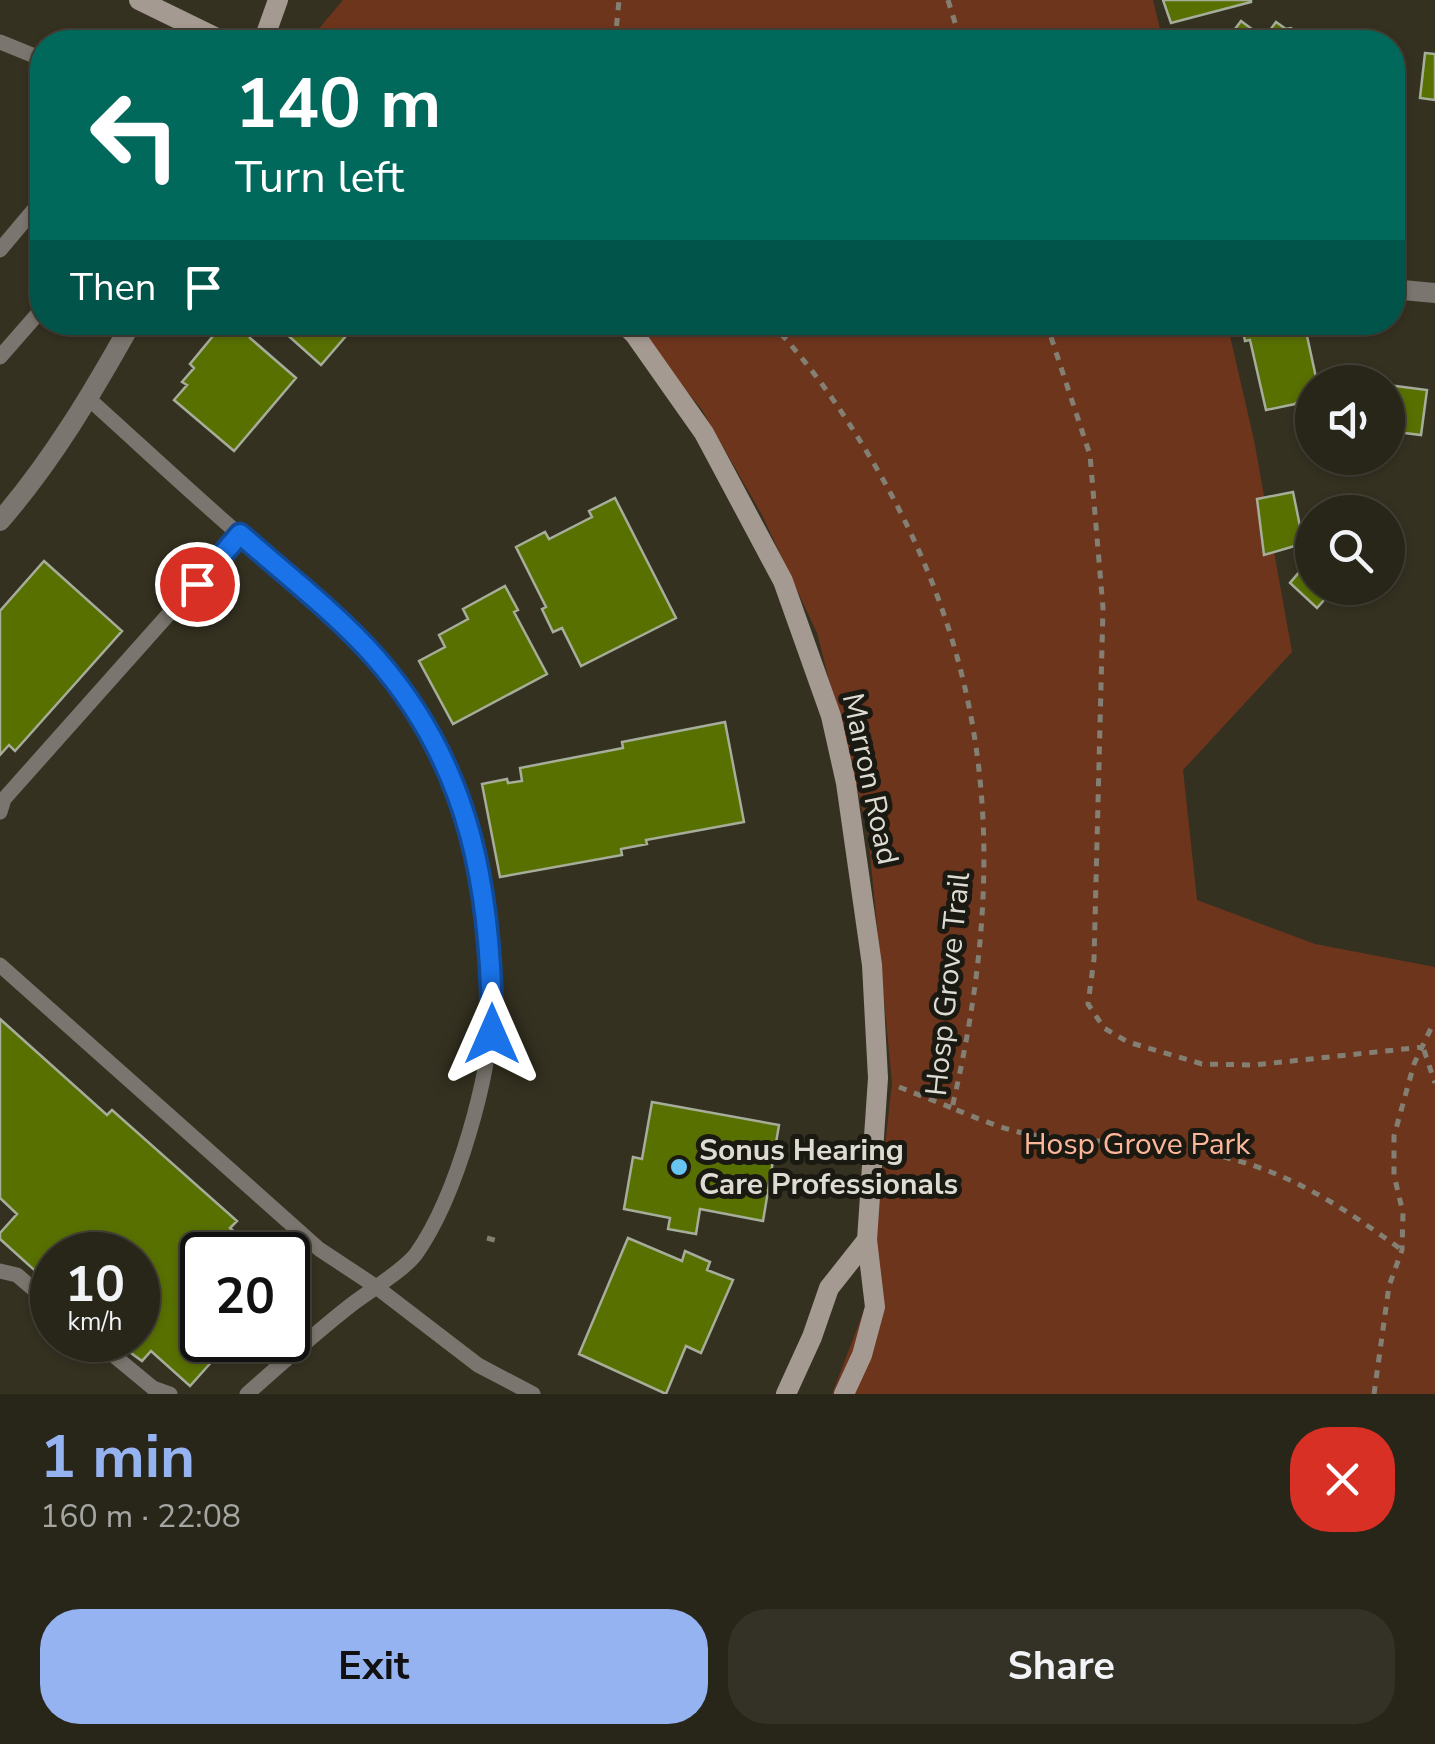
<!DOCTYPE html>
<html lang="en">
<head>
<meta charset="utf-8">
<style>
	:root { --surface:#282519; --page:#343126; --text:#f1f3f6; --muted:#a5a5a2; --line:#444238; --accent:#95b2f1 }
	body { margin:0; font-family:"Nunito Sans",sans-serif; background:var(--page); color:var(--text); height:100vh; display:flex; flex-direction:column; font-size:38px; white-space:nowrap }
	* { box-sizing:border-box; margin:0 }
	p { font-size:32px; color:var(--muted) }
	.icon { flex:none; width:55px; height:55px; fill:none; stroke:currentColor; stroke-width:2; stroke-linecap:round; stroke-linejoin:round }
	.map { position:relative; height:1394px; overflow:hidden }
	.drawer { display:flex; flex-direction:column; background:var(--surface); flex:1 }
	.drawer>* { flex:none }
	.top-card { position:absolute; left:30px; top:30px; width:1375px; height:305px; border-radius:40px; box-shadow:0 2px 8px #0004,0 0 0 2px var(--line); background:#00695c; color:#fff; overflow:hidden }
	.buttons { position:absolute; left:1295px; top:365px; display:grid; gap:20px }
	.buttons a { display:grid; place-items:center; width:110px; height:110px; border-radius:50%; background:var(--surface); box-shadow:0 2px 8px #0004,0 0 0 2px var(--line); font-size:50px }
	.speed { position:absolute; left:30px; top:1232px; display:flex; gap:20px; font-size:50px; font-weight:700; text-align:center }
	.speed>* { display:grid; place-content:center; width:130px; height:130px; border-radius:50%; background:var(--surface); box-shadow:0 2px 8px #0004,0 0 0 2px var(--line); line-height:1 }
	.speed small { font-size:25px; font-weight:400 }
	.speed .limit { border:5px solid #111; border-radius:15px; background:#fff; color:#111 }
	.pin { position:absolute; display:grid; place-items:center; width:85px; height:85px; color:#fff; margin:-42px; border:5px solid #fff; border-radius:50%; box-shadow:0 2px 10px #0007 }
	.me { position:absolute; width:110px; margin:-55px; rotate:0deg; stroke-linejoin:round; filter:drop-shadow(0 0 8px #0008) }
	.turn { display:flex; align-items:center; gap:35px; height:210px; padding:0 40px; font-size:45px }
	.turn .icon { width:130px; height:130px; stroke-width:2.5 }
	.turn b { display:block; font-size:70px; line-height:85px }
	.then { display:flex; align-items:center; height:95px; padding:0 40px; background:#0003; gap:20px; font-size:38px }
	.round { display:grid; place-items:center; flex:none; width:105px; height:105px; border-radius:40px; background:var(--page) }
	.overview { display:flex; align-items:center; justify-content:space-between; height:170px; padding:0 40px }
	h1 { font-size:60px; font-weight:700; line-height:75px; color:var(--accent) }
	.button { display:flex; gap:20px; margin-top:auto; padding:20px 40px }
	.button a { flex:1; height:115px; border-radius:40px; background:var(--accent); color:#111; font-size:40px; font-weight:700; line-height:115px; text-align:center }
	.button a+a { background:var(--page); color:var(--text) }
	.map>svg:first-child { display:block }
	.green { fill:#6e351d }
	.building { fill:#587000; stroke:#a6ad9a; stroke-width:2.5 }
	.lines { fill:none; stroke-linecap:round; stroke-linejoin:round }
	.path { stroke:#838073; stroke-width:5; stroke-dasharray:8 8; stroke-linecap:butt }
	.service { stroke:#7a756e; stroke-width:15 }
	.minor { stroke:#7a756e; stroke-width:20 }
	.tertiary { stroke:#7a756e; stroke-width:20 }
	.secondary { stroke:#a49a91; stroke-width:20 }
	.route-casing { stroke:#114b97; stroke-width:25 }
	.route { stroke:#1a73e8; stroke-width:18 }
	.poi-dot { fill:#68c4f0; stroke:#1a1912; stroke-width:4 }
	.labels { text-anchor:middle; dominant-baseline:central; stroke-width:10; stroke-linejoin:round; paint-order:stroke }
	.street-label { font-size:30px; fill:#dedcd2; stroke:#1a1912 }
	.park-label { font-size:30px; fill:#feb69a; stroke:#1a1912 }
	.poi-label { font-size:30px; font-weight:bold; fill:#dedcd2; stroke:#1a1912; text-anchor:start }
</style>
</head>
<body>
<div class="map">
<svg width="1435" height="1394" viewBox="0 0 1435 1394">
	<rect width="100%" height="100%" fill="#353121"/>
	<path class="green" d="M343,0H1153L1163,42H324L316,32Z
		M632,323H1227L1254,440L1292,652L1183,770L1197,900L1315,944L1435,967V1394H832L868,1300L892,1083L868,832L817,633L762,515L702,410Z"/>
	<path class="building" d="M1163,0H1251V2L1171,23Z
		M1241,21L1264,38L1276,22L1286,29L1291,28L1306,42H1205L1213,31L1226,41Z
		M1425,53L1435,54V100L1420,98Z
		M1392,60H1400V111H1392Z
		M219,322H239L249,332L250,338L296,378L234,451L174,400L187,385L182,382L194,368L190,364L213,336L209,333Z
		M273,322H358L321,365Z
		M1241,322H1304L1317,382H1312L1310,392L1304,393L1305,396L1295,404L1266,410L1250,340L1245,341Z
		M1388,385L1427,390L1421,435L1388,431Z
		M1293,492L1302,536L1297,537L1298,545L1264,555L1257,499Z
		M615,498L676,618L581,666L562,628L553,632L542,609L546,607L516,547L545,532L549,539L592,517L589,511Z
		M1308,538L1312,541V588H1345L1337,596L1332,591L1317,608L1290,583L1305,565L1298,558L1305,550L1300,546Z
		M44,561L122,631L15,751L9,745L0,755V611Z
		M505,586L518,610L514,612L547,674L453,724L419,661L445,647L439,635L468,619L463,609Z
		M725,722L744,822L646,840L647,844L621,849L622,855L500,877L482,784L507,779L508,783L522,781L520,768L623,748L622,742Z
		M0,1019L107,1115L112,1110L237,1221L230,1228L260,1255H202V1340H231L190,1386L151,1351L142,1361L113,1340H138V1255H52V1286L0,1239V1233L17,1214L0,1198Z
		M652,1102L779,1125L763,1221L700,1209L696,1234L668,1229L670,1218L624,1209L633,1157L642,1159Z
		M628,1238L682,1261L685,1251L710,1262L707,1270L733,1280L701,1353L686,1346L666,1394L579,1354Z"/>
	<g class="lines">
		<path class="path" d="M948,0L961,42
			M615,42L619,0
			M770,322C813,367 846,416 877,469C998,678 1006,878 952,1108C979,1119 1009,1132 1039,1136C1101,1144 1167,1141 1228,1158C1297,1176 1345,1209 1402,1250
			M1046,322L1090,455L1103,608L1094,959L1088,1004L1104,1028L1128,1042L1202,1064L1254,1065L1423,1047
			M1424,1050L1435,1083
			M899,1087L952,1108
			M487,1238L502,1242
			M1374,1394L1389,1286L1402,1250L1403,1213L1394,1175V1136L1414,1064L1433,1024"/>
		<path class="service" d="M0,42L42,59
			M0,250L42,200
			M0,357L42,309
			M89,399C139,444 189,491 241,536C286,575 337,612 376,658C459,754 492,877 492,1002C492,1072 457,1196 416,1254C403,1271 369,1291 351,1305C315,1333 281,1364 247,1394
			M0,812L4,799L240,534
			M0,965L319,1249L375,1286L478,1365L533,1394
			M0,1271L17,1275L52,1305
			M95,1340L153,1388L170,1394"/>
		<path class="minor" d="M1392,289L1435,293"/>
		<path class="tertiary" d="M0,521C52,461 93,392 132,322"/>
		<path class="secondary" d="M139,0L225,42
			M263,42L278,0
			M622,322L635,335L704,433L783,581L831,716L846,783L872,965L878,1078L867,1240L875,1307L862,1355L844,1394
			M786,1394L812,1337L829,1288L867,1240"/>
	</g>
	<g class="lines">
		<defs>
			<path id="route" d="M197,584L240,534C285,574 335,612 375,657C472,767 492,893 492,1034"/>
		</defs>
		<use href="#route" class="route-casing"/>
		<use href="#route" class="route"/>
	</g>
	<circle class="poi-dot" cx="679" cy="1167" r="10"/>
	<g class="labels">
		<g class="street-label">
			<text transform="translate(870 779) rotate(78)">Marron Road</text>
			<text transform="translate(948 984) rotate(-84)">Hosp Grove Trail</text>
		</g>
		<g class="park-label">
			<text x="1137" y="1144">Hosp Grove Park</text>
		</g>
		<g class="poi-label">
			<text x="699" y="1150">Sonus Hearing<tspan x="699" dy="34">Care Professionals</tspan></text>
		</g>
	</g>
</svg>
<div class="buttons">
<a><svg class="icon" aria-label="sound" viewBox="0 0 24 24"><path d="M4 9h4l5-4v14l-5-4H4zM17 9q2 3 0 6"/></svg></a>
<a><svg class="icon" aria-label="search" viewBox="0 0 24 24"><circle cx="10" cy="10" r="6"/><path d="M15 15l6 6"/></svg></a>
</div>
<div class="speed"><div>10<small>km/h</small></div><div class="limit">20</div></div>
<div class="pin" style="left:197px;top:584px;background:#d93025"><svg class="icon" aria-label="arrive" viewBox="0 0 24 24"><path d="M6 21V4h12l-3 4 3 4H6"/></svg></div>
<svg class="me" style="left:492px;top:1034px" viewBox="-20 -20 40 40"><path d="M0-17L14 15 0 8-14 15z" fill="#1a73e8" stroke="#fff" stroke-width="4"/></svg>
<div class="top-card">
<div class="turn"><svg class="icon" aria-label="left" viewBox="0 0 24 24"><path d="M17 20v-9H6M10 6l-5 5 5 5"/></svg><div><b>140 m</b>Turn left</div></div>
<div class="then">Then<svg class="icon" aria-label="arrive" viewBox="0 0 24 24"><path d="M6 21V4h12l-3 4 3 4H6"/></svg></div>
</div>
</div>
<section class="drawer">
<div class="overview"><div><h1>1 min</h1><p>160 m · 22:08</p></div><a class="round" style="background:#d93025;color:#fff"><svg class="icon" aria-label="close" viewBox="0 0 24 24"><path d="M6 6l12 12M18 6L6 18"/></svg></a></div>
<div class="button"><a>Exit</a><a>Share</a></div>
</section>
</body>
</html>
